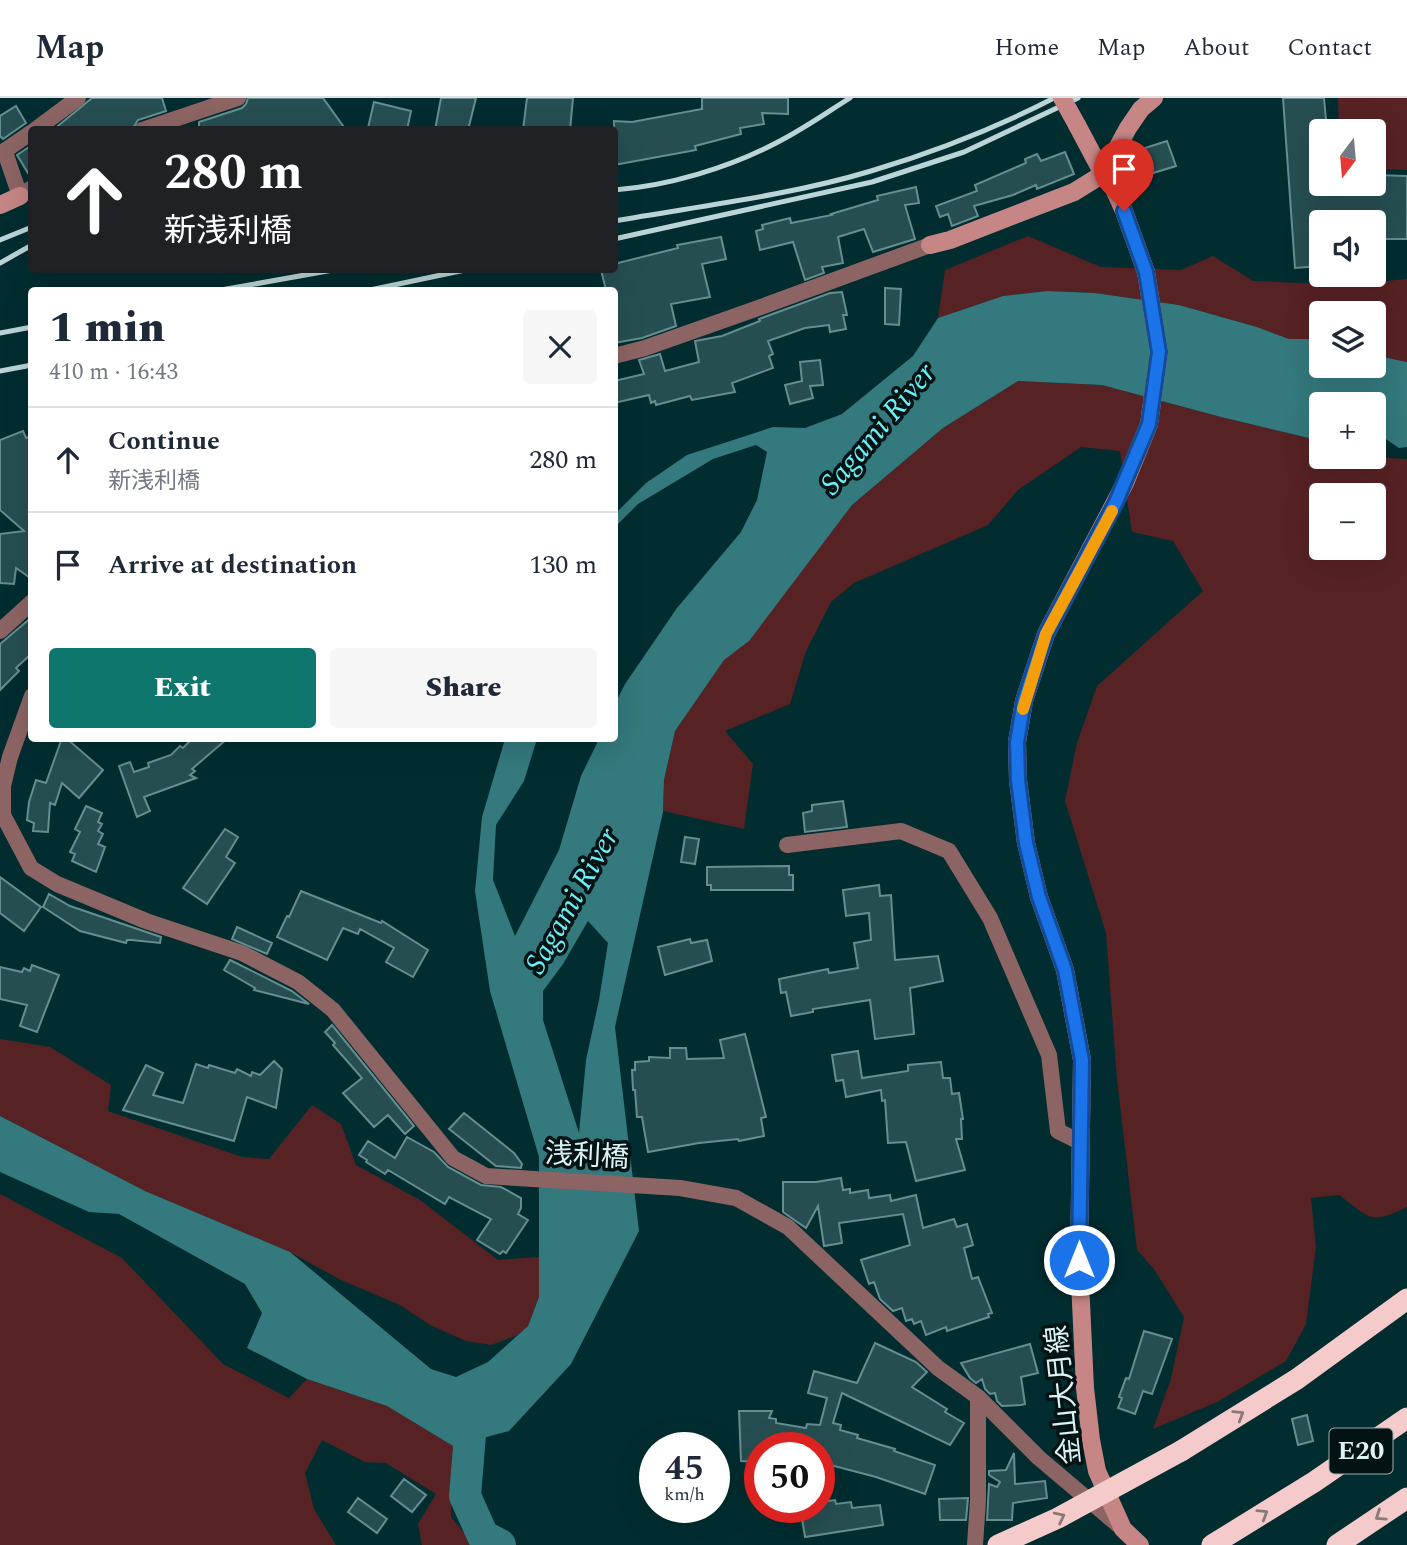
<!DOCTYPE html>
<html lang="en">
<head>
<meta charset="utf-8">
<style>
	:root { --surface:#fff; --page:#f6f6f7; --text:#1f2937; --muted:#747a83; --line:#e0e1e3; --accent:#0f766e }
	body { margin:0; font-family:Spectral,"Noto Sans JP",serif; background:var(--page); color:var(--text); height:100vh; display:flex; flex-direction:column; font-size:26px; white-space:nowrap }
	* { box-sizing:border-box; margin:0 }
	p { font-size:23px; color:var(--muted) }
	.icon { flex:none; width:38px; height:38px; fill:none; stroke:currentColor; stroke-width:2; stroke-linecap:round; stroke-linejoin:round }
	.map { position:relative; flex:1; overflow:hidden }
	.drawer { position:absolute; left:28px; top:189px; width:590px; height:455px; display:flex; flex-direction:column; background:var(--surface); border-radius:7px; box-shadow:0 7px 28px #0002 }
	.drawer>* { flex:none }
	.guide { position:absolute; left:28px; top:28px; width:590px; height:147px; border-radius:7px; box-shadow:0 7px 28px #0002; background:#202124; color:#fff; overflow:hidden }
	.needle { width:46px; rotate:196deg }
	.fabs { position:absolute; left:1309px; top:21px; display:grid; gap:14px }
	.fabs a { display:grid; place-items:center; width:77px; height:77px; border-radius:7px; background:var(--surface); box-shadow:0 7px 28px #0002; font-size:35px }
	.speed { position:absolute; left:639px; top:1334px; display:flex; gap:14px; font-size:35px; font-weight:700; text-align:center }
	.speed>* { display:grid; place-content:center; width:91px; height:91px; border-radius:50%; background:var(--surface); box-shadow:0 7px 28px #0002; line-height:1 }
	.speed small { font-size:18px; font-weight:400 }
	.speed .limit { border:10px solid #d22; background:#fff; color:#111 }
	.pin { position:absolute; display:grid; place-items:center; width:60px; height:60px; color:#fff; margin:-72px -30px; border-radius:50% 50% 50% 0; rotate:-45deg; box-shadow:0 0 7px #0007 }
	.pin .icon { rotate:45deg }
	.me { position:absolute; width:77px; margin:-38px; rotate:0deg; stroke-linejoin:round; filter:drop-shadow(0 0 5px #0008) }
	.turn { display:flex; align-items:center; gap:24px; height:147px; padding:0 21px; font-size:32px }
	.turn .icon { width:91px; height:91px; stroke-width:2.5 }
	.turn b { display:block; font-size:49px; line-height:60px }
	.round { display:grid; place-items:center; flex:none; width:74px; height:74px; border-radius:7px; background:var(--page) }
	.overview { display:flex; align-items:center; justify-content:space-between; height:119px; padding:0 21px }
	h1 { font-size:42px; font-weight:800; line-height:52px }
	.action { display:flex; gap:14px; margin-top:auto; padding:14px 21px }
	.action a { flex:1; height:80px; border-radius:7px; background:var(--accent); color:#fff; font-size:28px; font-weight:800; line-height:80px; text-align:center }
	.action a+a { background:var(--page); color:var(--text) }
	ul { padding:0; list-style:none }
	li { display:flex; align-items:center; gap:21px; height:105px; padding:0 21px; border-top:2px solid var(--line) }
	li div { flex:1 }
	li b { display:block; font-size:26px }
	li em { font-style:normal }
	header { display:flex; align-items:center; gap:42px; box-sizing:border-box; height:98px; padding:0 35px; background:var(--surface); border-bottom:2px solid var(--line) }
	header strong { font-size:33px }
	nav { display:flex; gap:38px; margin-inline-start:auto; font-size:24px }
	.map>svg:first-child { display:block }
	.green { fill:#572224; fill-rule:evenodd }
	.water { fill:#34797d; fill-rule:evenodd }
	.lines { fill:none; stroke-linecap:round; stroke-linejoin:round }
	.river { stroke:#34797d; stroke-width:32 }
	.building { fill:#264e51; stroke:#658e91; stroke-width:2 }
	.street { stroke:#8c6463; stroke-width:16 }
	.secondary { stroke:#c58685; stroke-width:18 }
	.highway { stroke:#f4cbca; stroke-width:21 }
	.rail { stroke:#bbd4d5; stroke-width:5 }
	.secondary-bridge { stroke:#c58685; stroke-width:18 }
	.highway-bridge { stroke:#f4cbca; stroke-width:21 }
	.oneway { stroke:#887878 }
	.route-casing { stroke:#114b97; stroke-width:18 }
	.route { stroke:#1a73e8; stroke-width:12 }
	.slow { stroke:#f59e0b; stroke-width:12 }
	.labels { text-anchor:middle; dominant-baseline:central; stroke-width:7; stroke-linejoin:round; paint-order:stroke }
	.shield { fill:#031314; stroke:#9bafb0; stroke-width:2 }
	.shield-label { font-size:26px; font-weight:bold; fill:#dcf2f3 }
	.street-label { font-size:28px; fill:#dcf2f3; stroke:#031314 }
	.water-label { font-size:30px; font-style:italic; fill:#6bf0f8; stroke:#031314 }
</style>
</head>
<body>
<header>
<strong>Map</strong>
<nav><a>Home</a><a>Map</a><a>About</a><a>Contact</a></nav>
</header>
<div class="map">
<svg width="1407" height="1447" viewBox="0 0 1407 1447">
	<rect width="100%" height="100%" fill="#012d30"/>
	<path class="green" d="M1338,0H1407V72L1374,71V33H1339Z
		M1028,138L1101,169L1181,172L1213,158L1253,183L1345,187L1407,181V264L1374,257V215H1321V243L1313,241H1289L1257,229L1179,207L1095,195L1048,193L1003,198L938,220L945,172Z
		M1018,283L1102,287L1221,319L1321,343V359H1374L1407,361V1109C1369,1127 1372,1121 1339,1097L1311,1100L1316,1149L1306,1226L1286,1263L1217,1304L1153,1331L1171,1281L1184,1219L1154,1171L1137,1152L1117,981L1106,835L1065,703L1077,645L1097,588L1203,493L1173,443L1132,434L1120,353L1081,349L1018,392L988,427L854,485L831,504L806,553L790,606L725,633L753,666L744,731L663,713L664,682L675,633L724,562L852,407L943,330ZM1321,397H1374V450H1321Z
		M0,941L50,949L111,987L108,1013L242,1059L269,1061L312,1007L341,1026L356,1067L420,1102L498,1162L539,1159V1199L528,1228L518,1237L491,1247L466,1243L430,1227L400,1207L341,1182L290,1154L145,1093L0,1018Z
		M0,1096L122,1160L223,1266L289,1300L307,1281L387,1308L453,1348L451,1419L474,1447H422L418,1426L436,1396L386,1365L365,1364L322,1342L305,1375L314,1411L336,1447H0Z"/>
	<path class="water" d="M1048,193L1095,195L1179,207L1257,229L1289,241H1313L1321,243V268H1374V257L1407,264V349L1399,350L1377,335L1374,336V306H1321V343L1221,319L1102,287L1018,283L943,330L852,407L749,543L724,562L675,633L664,682L663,714L615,929L639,1133L571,1266L509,1333L453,1348L387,1308L307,1281L247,1250L262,1215L245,1186L119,1116L89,1114L0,1074V1018L145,1093L290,1154L431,1271L456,1279L488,1264L528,1228L539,1199V1059L490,893L475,793L482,719L505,641H537L524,683L496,727L493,782L515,838L559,752L581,678L599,641L614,640V608L625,586L677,510L741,434L757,402L767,354L756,347L713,361L638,406L614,430V417L646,385L687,357L773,329L805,330L842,316L913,258L938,220L1003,198ZM588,823L608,845L599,902L586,962L579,1035L543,922V893L563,866Z"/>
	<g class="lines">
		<path class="river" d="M473,1300L465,1398L483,1438L500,1447"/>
	</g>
	<path class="building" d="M92,0H162L166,13L138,22L132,32H53Z
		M248,0H323L346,32H199V24L242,10L246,6Z
		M441,0H476L468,32H435Z
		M527,0H573L570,32H523Z
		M702,0H788V16L762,15L764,26L740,30L741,36L695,48L696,52L614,67V23L632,24L702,11Z
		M1283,0H1324L1327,33H1321V86H1374V77L1407,78V141H1374V124H1321V168L1295,170Z
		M374,4L411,13L407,32L368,30Z
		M16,8L26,25L3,41L0,38V18Z
		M1167,43L1176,68L1150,76L1142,51Z
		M32,47V80H31L17,57Z
		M1065,54L1074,76L1037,91L1036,87L1013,97L974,108L978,118L952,128L948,116L940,119L936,108L977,93L975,87L1026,65L1025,61L1037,56L1041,63Z
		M916,89L919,105L905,107L915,141L873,154L864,131L838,139L843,165L822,169L824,175L805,182L793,144L760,152L756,133L763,131L762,127L790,120L791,125L832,117L831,116L878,102L877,98Z
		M721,139L726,161L702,166L710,199L671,206L676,228L642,240L614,245V192H606L601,172H614V166L678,150L677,147Z
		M885,190L901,191L899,227L885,226Z
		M842,194L847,217H843L846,231L830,234L829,227L805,230L768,243L773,256L769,258L773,270L732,285L735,294L692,302L690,298L656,307L655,303L651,305L649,297L614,305V283L644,276L639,262L660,256L665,273L699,264L695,243L722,238L760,223L759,221L830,195Z
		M820,262L823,287L810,288L813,300L790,306L785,287L802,283L800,264Z
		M23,333L26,340L32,338V481L16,470L14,486L0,485V436L24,433L0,412V342Z
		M32,519V555L16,570L19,573L0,592V546Z
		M62,640H66L103,672L79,700L62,685L55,707L50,705L48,734L33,733L34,725L27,722L29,704L36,682L46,685Z
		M193,640H228L192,671L195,673L190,677L196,680L144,699L150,713L137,719L119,668L130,664L134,674L149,669L148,665L171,657L180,648L183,650Z
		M843,703L847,729L805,734L803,715L812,713V707Z
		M86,708L102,715L98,724L102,726L98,733L103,736L98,746L105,749L96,774L72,763L75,756L70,754L80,734L75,731Z
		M225,731L238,739L226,759L235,765L207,806L183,790Z
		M685,739L699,741L695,766L681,764Z
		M789,768V777H793V792H711V787H707V769Z
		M0,779L41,809L24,833L0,815Z
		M879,787L880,798L891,797L895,862L938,858L943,883L910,890L914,936L875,941L870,902L813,911V914L791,918L786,894L781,895L779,881L828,871L829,875L858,870L854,845L871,842L869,815L846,818L843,792Z
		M301,793L381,825L382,823L428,852L413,879L386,864L394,850L360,831L358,836L343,830L327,862L277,839L287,818L289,819Z
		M49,796L70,808L161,839L160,845L132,842H127L126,845L80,833L43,809Z
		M237,829L272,845L267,856L232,841Z
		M690,841L691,845L707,842L712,863L665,877L658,849Z
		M230,862L292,893L309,906L254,892L255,890L224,872Z
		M32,867L59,877L37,934L20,928L27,907L0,901V869L22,874L24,870L30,873Z
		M332,927L414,1028L405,1036L388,1017L374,1029L343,995L362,980L333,947L335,945L325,934Z
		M745,936L766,1019L761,1020L764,1038L739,1043L738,1041L699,1045L648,1054L642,1019H637L635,992H633L632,972H635V964L649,963V959L670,960V950H686L687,961L724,960L720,942Z
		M858,953L862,980L908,973V967L941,964L943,980H950L952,996L959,995L963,1021H961L962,1041H956L965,1072L916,1083L906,1044L888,1045L885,1002L882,1003L881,992L846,999L843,982L836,983L832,957Z
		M274,963L282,971L276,1010L247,999L234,1043L123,1012L146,967L163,975L153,997L183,1005L196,966L208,970L209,967L235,975L237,971L251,978L252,974L260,977Z
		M464,1015L514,1055L522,1066L521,1070L496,1068L449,1031Z
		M407,1039L434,1054L448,1069L481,1087L501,1089L521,1100V1110L518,1116L528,1122L506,1155L503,1153L500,1156L477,1142L491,1121L449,1099L445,1106L388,1072L385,1076L366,1064L367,1062L359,1057L368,1043L395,1060Z
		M841,1080L843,1092L850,1091V1095L868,1092L869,1100L890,1097L891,1103L916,1097L923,1130L954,1121L957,1129L967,1126L973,1147L964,1150L972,1181L978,1179L992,1215L988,1216L989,1219L947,1233L946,1229L926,1237L921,1223L914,1226L912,1221L906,1223L902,1210L893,1213L880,1201L874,1184L869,1186L861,1162L910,1147L903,1116L839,1125L842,1145L824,1148L818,1108L806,1130L783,1114V1084H816Z
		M1144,1233L1172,1241L1152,1296L1143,1293L1135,1316L1118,1310L1122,1300L1119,1299L1126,1280L1129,1281Z
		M875,1245L916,1264L927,1274L912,1289L947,1311L945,1314L964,1325L950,1347L842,1295L833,1325L841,1327L840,1332L858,1337L857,1340L895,1351L894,1353L935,1367L925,1396L876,1379L819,1364V1349H760V1361L756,1360V1364L741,1363L739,1313H772L769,1320L776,1321V1325L806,1330L807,1326L820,1327L827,1300L808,1295L814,1273L857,1285Z
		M1030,1246L1038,1275L1021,1279L1025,1306L1021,1307L1002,1308L997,1303L995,1295L990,1296L985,1291L982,1281L976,1285L970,1280L961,1265Z
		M1307,1317L1313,1343L1298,1347L1292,1321Z
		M1014,1355L1015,1386L1045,1383L1047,1400L1013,1405L1012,1422H987L989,1386L997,1389L1000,1384L989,1377V1373L1006,1372Z
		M404,1381L426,1397L412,1414L391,1398Z
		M358,1400L387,1421L377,1435L348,1414Z
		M968,1400L966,1422H940L939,1401Z
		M835,1402L836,1406L851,1404L852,1410L880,1407L883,1427L805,1439L800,1409H821L820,1404Z"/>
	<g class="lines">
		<path class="street" d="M35,32L78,0
			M142,32L238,0
			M5,54L20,98L32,90
			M0,56L32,34
			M614,258L645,250L761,209L930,147
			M0,533L32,504
			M32,598L10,659L3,688V717L31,770L57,786L146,823L242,855L298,884L333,912L453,1060L486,1078L680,1090L736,1100L788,1129L938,1270L978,1299L1039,1360L1123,1431
			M787,747L901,733L949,753L990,820L1049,957L1058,1033L1080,1044
			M975,1447L978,1402V1299"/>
		<path class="secondary" d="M1077,27L1103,76L1114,91L1124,113L1146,174L1159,254L1149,326L1125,385L1046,536L1024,603L1017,644L1018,682L1026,745L1039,799L1065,872L1082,962L1079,1162L1085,1290L1091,1342L1097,1373L1123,1431L1140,1447
			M0,107L20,98
			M930,147L950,142L1074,94L1103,76L1128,30L1141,11L1154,0"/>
		<path class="highway" d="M1181,1353L1297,1281L1407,1201
			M1212,1447L1314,1384L1407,1320
			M1337,1447L1407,1400"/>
		<path class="rail" d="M614,92C668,88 728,70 776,45C802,32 826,15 850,0
			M614,123C699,108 788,98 871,73C934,54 996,30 1054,0
			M614,141L872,84L964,54L1078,0
			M0,142L32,129
			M0,165L32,147
			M221,192L333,172
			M370,192L465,172
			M0,235L32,229
			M0,273L32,267"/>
		<path class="secondary-bridge" d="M1062,0L1077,27"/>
		<path class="highway-bridge" d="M998,1447L1058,1420L1181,1353"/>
	</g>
	<defs><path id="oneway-chevron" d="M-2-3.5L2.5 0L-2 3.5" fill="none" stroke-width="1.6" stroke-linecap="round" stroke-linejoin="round" transform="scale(1.75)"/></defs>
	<g class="oneway">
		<use href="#oneway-chevron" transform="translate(1239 1317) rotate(-32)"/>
		<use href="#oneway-chevron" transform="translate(1263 1416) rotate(-32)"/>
		<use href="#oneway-chevron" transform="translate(1380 1418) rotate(146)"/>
		<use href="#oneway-chevron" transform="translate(1060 1419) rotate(-27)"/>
	</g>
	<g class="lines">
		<defs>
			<path id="route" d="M1079,1162L1082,962L1065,872L1039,799L1026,745L1018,682L1017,644L1024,603L1046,536L1116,404L1149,326L1159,254L1146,174L1124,113"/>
		</defs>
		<use href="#route" class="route-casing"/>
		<use href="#route" class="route"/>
		<path class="slow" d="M1023,611L1046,536L1112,413"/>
	</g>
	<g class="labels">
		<rect class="shield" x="1329.5" y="1330.5" width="63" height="45" rx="5"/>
		<g class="shield-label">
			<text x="1361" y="1353">E20</text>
		</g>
		<g class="street-label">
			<text transform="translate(587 1058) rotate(3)">浅利橋</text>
			<text transform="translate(1064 1297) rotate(-96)">金山大月線</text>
		</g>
		<g class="water-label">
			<text transform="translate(878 331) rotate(-50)">Sagami River</text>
			<text transform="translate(572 803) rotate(-61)">Sagami River</text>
		</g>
	</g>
</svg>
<div class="fabs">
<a><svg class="needle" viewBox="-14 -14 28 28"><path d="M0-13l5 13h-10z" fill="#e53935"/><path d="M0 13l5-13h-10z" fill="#747a83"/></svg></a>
<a><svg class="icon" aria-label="sound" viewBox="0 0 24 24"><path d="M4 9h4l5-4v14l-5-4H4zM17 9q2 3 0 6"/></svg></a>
<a><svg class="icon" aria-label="layers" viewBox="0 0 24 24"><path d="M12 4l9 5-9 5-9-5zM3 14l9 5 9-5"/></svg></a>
<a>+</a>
<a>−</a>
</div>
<div class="speed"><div>45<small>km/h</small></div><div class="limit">50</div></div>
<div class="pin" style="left:1124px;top:113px;background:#d93025"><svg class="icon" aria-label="arrive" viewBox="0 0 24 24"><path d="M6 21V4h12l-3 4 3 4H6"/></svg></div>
<svg class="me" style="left:1079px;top:1162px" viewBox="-20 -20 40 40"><circle r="17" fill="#1a73e8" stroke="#fff" stroke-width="3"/><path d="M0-11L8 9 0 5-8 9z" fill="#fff"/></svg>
<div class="guide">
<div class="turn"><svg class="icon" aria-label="ahead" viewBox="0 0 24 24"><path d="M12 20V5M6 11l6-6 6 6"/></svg><div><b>280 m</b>新浅利橋</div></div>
</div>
<section class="drawer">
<div class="overview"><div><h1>1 min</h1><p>410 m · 16:43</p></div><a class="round"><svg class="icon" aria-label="close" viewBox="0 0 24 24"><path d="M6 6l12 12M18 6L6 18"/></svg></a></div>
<ul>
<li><svg class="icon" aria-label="ahead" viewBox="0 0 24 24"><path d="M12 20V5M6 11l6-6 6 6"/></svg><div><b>Continue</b><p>新浅利橋</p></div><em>280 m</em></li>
<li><svg class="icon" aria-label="arrive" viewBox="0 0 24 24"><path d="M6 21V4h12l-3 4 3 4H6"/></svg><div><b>Arrive at destination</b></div><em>130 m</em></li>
</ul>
<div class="action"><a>Exit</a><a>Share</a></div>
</section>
</div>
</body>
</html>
